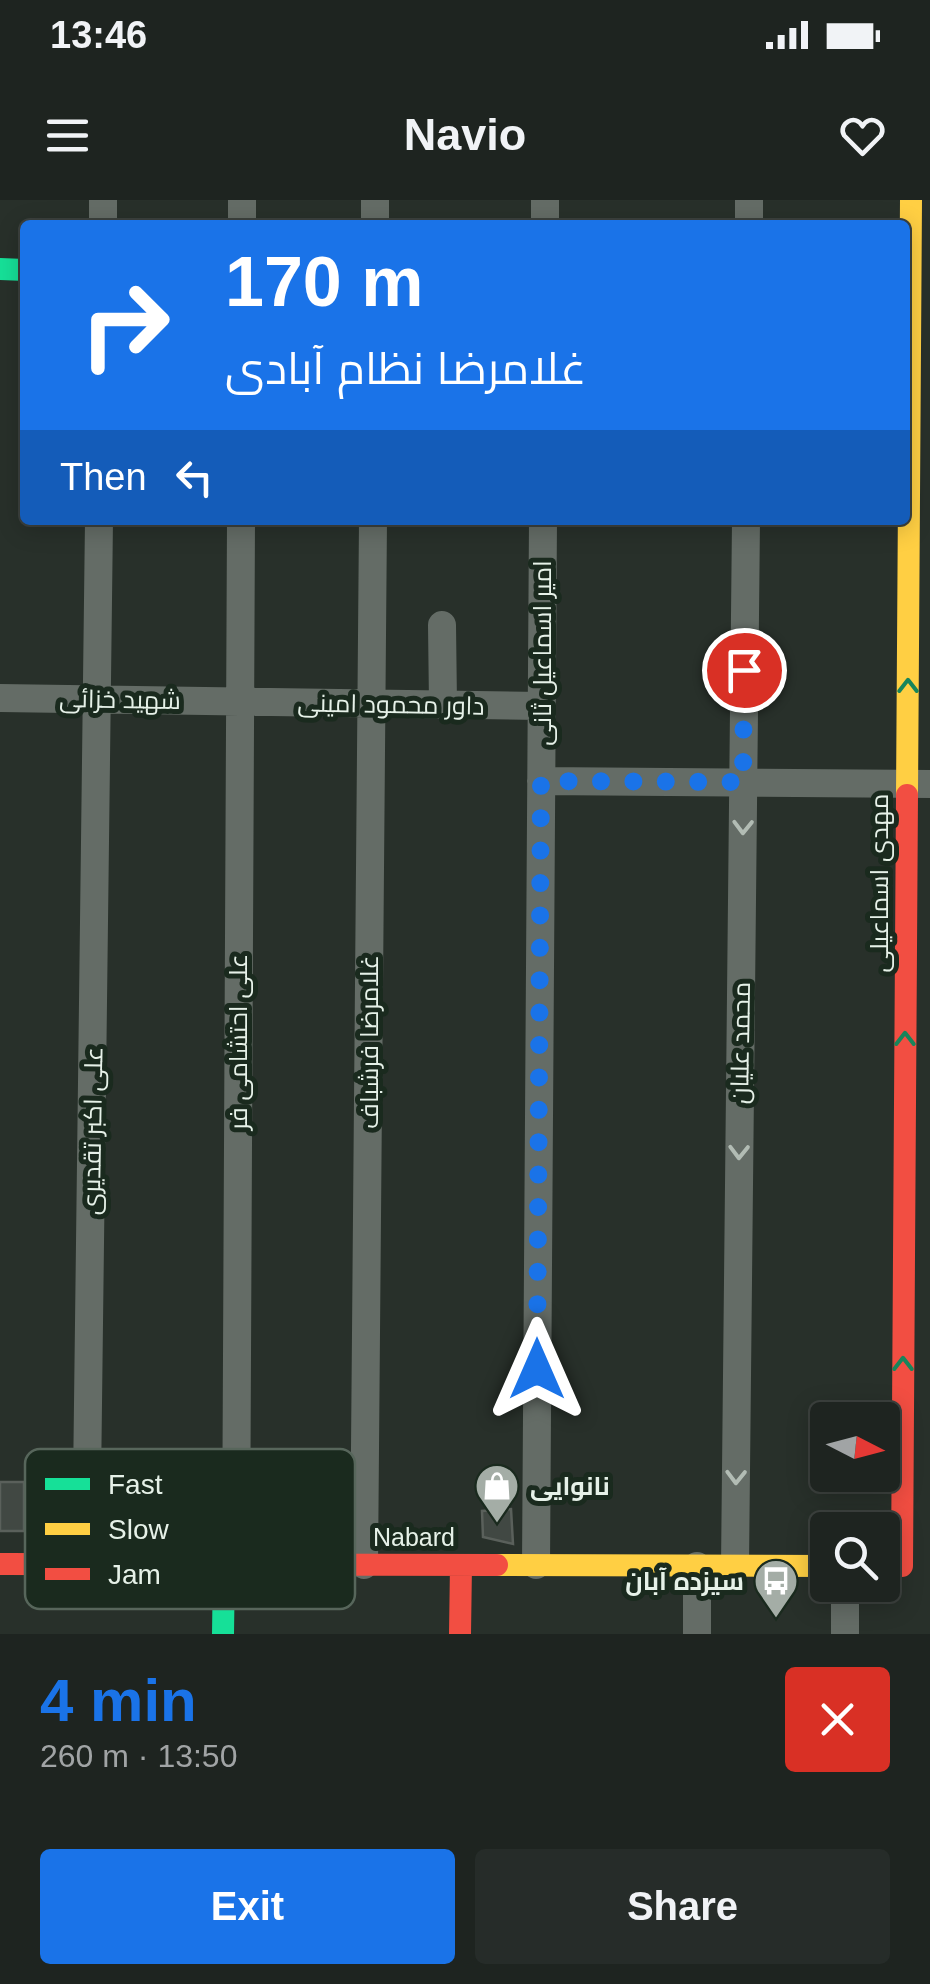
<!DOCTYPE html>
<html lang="en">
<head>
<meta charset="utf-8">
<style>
	:root { --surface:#1e2420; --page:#262c29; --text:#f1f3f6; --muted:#a1a4a5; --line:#3c413e; --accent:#1a73e8 }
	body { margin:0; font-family:Arial,Cairo,sans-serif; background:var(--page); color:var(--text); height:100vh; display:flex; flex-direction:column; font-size:38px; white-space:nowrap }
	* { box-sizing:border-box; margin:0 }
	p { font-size:32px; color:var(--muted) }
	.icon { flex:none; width:55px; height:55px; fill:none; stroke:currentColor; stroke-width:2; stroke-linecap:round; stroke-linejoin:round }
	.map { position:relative; height:1434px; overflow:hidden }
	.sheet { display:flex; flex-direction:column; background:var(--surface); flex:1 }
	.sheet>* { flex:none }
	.banner { position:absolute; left:20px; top:20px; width:890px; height:305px; border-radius:10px; box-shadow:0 5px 25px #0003,0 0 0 2px var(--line); background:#1a73e8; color:#fff; overflow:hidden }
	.needle { width:65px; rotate:96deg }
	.buttons { position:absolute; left:810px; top:1202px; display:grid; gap:20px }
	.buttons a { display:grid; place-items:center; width:90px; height:90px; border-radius:10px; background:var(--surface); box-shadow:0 5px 25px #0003,0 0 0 2px var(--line); font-size:50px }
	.pin { position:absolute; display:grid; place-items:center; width:85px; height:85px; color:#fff; margin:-42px; border:5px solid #fff; border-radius:50%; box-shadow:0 2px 10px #0007 }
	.me { position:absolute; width:110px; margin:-55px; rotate:0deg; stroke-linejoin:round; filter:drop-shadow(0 0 8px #0008) }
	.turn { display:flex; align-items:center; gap:35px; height:210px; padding:0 40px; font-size:45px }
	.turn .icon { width:130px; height:130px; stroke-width:2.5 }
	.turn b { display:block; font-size:70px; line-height:85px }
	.then { display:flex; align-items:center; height:95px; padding:0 40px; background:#0003; gap:20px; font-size:38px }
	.round { display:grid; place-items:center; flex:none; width:105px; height:105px; border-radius:10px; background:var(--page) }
	.summary { display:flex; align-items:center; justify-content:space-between; height:170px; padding:0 40px }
	h1 { font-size:60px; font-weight:800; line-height:75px; color:var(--accent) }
	.cta { display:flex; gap:20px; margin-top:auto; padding:20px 40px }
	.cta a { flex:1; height:115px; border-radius:10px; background:var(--accent); color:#fff; font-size:40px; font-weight:800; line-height:115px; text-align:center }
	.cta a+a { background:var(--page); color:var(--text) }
	.status { display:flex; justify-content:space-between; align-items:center; height:70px; padding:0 50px; background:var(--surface); direction:ltr }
	.status svg { height:28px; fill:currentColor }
	header { display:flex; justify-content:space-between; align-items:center; height:130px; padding:0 40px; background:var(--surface); font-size:45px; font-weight:800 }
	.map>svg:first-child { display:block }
	.building { fill:#414843; stroke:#5a605b; stroke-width:2.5 }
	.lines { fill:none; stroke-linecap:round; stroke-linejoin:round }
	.street { stroke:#646c66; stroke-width:28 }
	.fast { stroke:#16e098; stroke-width:22 }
	.slow { stroke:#ffcf43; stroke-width:22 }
	.jam { stroke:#f24e42; stroke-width:22 }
	.oneway { stroke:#18855b }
	.oneway2 { stroke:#b2bcb4 }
	.route { stroke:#1a73e8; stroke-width:18; stroke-dasharray:0 32.4 }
	.labels { text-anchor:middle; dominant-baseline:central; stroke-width:10; stroke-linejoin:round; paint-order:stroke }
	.street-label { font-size:25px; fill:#e6f1e8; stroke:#1a2a1e }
	.poi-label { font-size:25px; font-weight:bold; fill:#e6f1e8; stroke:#1a2a1e; text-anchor:start }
	.key { fill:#1a2a1e; stroke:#57665b; stroke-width:2.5 }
	.key-label { font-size:28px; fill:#e6f1e8 }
</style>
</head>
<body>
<div class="status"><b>13:46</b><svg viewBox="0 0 49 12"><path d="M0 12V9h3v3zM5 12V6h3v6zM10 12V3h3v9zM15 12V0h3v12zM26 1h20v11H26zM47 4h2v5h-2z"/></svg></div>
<header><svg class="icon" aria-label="menu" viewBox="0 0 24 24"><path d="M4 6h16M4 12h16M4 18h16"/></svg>Navio<svg class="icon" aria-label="heart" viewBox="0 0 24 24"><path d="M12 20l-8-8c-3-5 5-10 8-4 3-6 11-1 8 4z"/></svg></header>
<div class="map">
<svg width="930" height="1434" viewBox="0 0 930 1434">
	<rect width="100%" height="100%" fill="#28302a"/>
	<path class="building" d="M0,1282H24V1331H0Z
		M511,1309L513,1344L483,1337L482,1311Z"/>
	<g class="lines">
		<path class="street" d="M103,25V0
			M242,25V0
			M375,25V0
			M545,25V0
			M749,25V0
			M442,425L443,504
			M0,498L541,506
			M541,581L930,584
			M86,1364L99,320
			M236,1364L241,320
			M364,1365L373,320
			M536,1365L543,320
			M735,1366L746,320
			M697,1434V1366
			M845,1434V1385"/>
		<path class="fast" d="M0,69L25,70
			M223,1434L224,1364"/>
		<path class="slow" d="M907,595L911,0
			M497,1365L828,1366"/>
		<path class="jam" d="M0,1364L497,1365
			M902,1366L907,595
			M460,1434L461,1365"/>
	</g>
	<defs><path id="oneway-chevron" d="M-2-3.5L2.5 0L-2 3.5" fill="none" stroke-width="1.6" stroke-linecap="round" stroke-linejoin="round" transform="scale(2.5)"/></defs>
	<g class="oneway">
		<use href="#oneway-chevron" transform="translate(908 486) rotate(-90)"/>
		<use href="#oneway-chevron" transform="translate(905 839) rotate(-90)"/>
		<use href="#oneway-chevron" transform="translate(903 1164) rotate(-90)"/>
	</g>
	<g class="oneway2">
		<use href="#oneway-chevron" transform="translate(743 627) rotate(91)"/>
		<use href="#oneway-chevron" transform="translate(739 952) rotate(91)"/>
		<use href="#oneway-chevron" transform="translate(736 1277) rotate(91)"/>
	</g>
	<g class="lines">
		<path class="route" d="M537,1169L541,581L743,582L744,470"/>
	</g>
	<defs>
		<symbol id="shop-pin" viewBox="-11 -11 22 30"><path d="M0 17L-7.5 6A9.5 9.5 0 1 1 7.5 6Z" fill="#a4ada6" stroke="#1a2a1e"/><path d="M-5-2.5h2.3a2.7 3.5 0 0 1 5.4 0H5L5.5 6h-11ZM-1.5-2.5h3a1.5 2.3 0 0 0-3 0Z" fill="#fff"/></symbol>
		<symbol id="bus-pin" viewBox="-11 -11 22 30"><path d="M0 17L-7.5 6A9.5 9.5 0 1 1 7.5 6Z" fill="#a4ada6" stroke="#1a2a1e"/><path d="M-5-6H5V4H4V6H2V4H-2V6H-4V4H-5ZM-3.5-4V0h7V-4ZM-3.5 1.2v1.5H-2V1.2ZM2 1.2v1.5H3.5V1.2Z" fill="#fff"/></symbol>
	</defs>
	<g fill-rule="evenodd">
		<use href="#shop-pin" x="472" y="1261" width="50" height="68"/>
		<use href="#bus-pin" x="751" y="1356" width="50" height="68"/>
	</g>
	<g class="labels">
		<g class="street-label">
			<text transform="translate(542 453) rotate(-90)">امیر اسماعیل ثانی</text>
			<text transform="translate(120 499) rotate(1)">شهید خزائی</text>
			<text transform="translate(391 504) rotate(1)">داور محمود امینی</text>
			<text transform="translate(879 683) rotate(-90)">مهدی اسماعیلی</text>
			<text transform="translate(238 842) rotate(-90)">علی احتشامی فر</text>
			<text transform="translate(369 842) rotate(-90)">غلامرضا فرشباف</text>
			<text transform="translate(740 843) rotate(-89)">محمد علیان</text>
			<text transform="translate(92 931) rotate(-89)">علی اکبر تقدیری</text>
			<text x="414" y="1337">Nabard</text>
		</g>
		<g class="poi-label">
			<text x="530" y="1286">نانوایی</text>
			<text x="744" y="1381" text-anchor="end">سیزده آبان</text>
		</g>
	</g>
	<rect x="25" y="1249" width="330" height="160" rx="15" class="key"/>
	<rect x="45" y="1278" width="45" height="12" fill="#16e098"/>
	<rect x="45" y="1323" width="45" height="12" fill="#ffcf43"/>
	<rect x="45" y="1368" width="45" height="12" fill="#f24e42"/>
	<g class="key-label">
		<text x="108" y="1294">Fast</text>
		<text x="108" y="1339">Slow</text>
		<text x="108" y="1384">Jam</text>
	</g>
</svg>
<div class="buttons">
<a><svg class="needle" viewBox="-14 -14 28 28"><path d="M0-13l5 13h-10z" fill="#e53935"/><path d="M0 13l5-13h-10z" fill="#a1a4a5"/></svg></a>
<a><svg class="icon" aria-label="search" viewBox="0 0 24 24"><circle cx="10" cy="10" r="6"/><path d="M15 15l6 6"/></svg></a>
</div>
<div class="pin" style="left:744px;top:470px;background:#d93025"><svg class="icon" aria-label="arrive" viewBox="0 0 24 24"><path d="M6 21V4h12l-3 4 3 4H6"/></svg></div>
<svg class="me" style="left:537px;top:1169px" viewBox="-20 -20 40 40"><path d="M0-17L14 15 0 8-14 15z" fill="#1a73e8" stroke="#fff" stroke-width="4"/></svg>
<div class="banner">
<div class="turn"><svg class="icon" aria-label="right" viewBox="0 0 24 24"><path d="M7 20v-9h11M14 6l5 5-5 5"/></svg><div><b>170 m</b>غلامرضا نظام آبادی</div></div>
<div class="then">Then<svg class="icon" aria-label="left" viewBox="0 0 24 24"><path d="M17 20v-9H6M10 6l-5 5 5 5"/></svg></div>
</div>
</div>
<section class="sheet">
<div class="summary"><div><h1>4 min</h1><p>260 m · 13:50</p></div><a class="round" style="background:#d93025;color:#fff"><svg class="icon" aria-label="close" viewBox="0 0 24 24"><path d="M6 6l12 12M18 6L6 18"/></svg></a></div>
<div class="cta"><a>Exit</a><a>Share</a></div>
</section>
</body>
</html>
